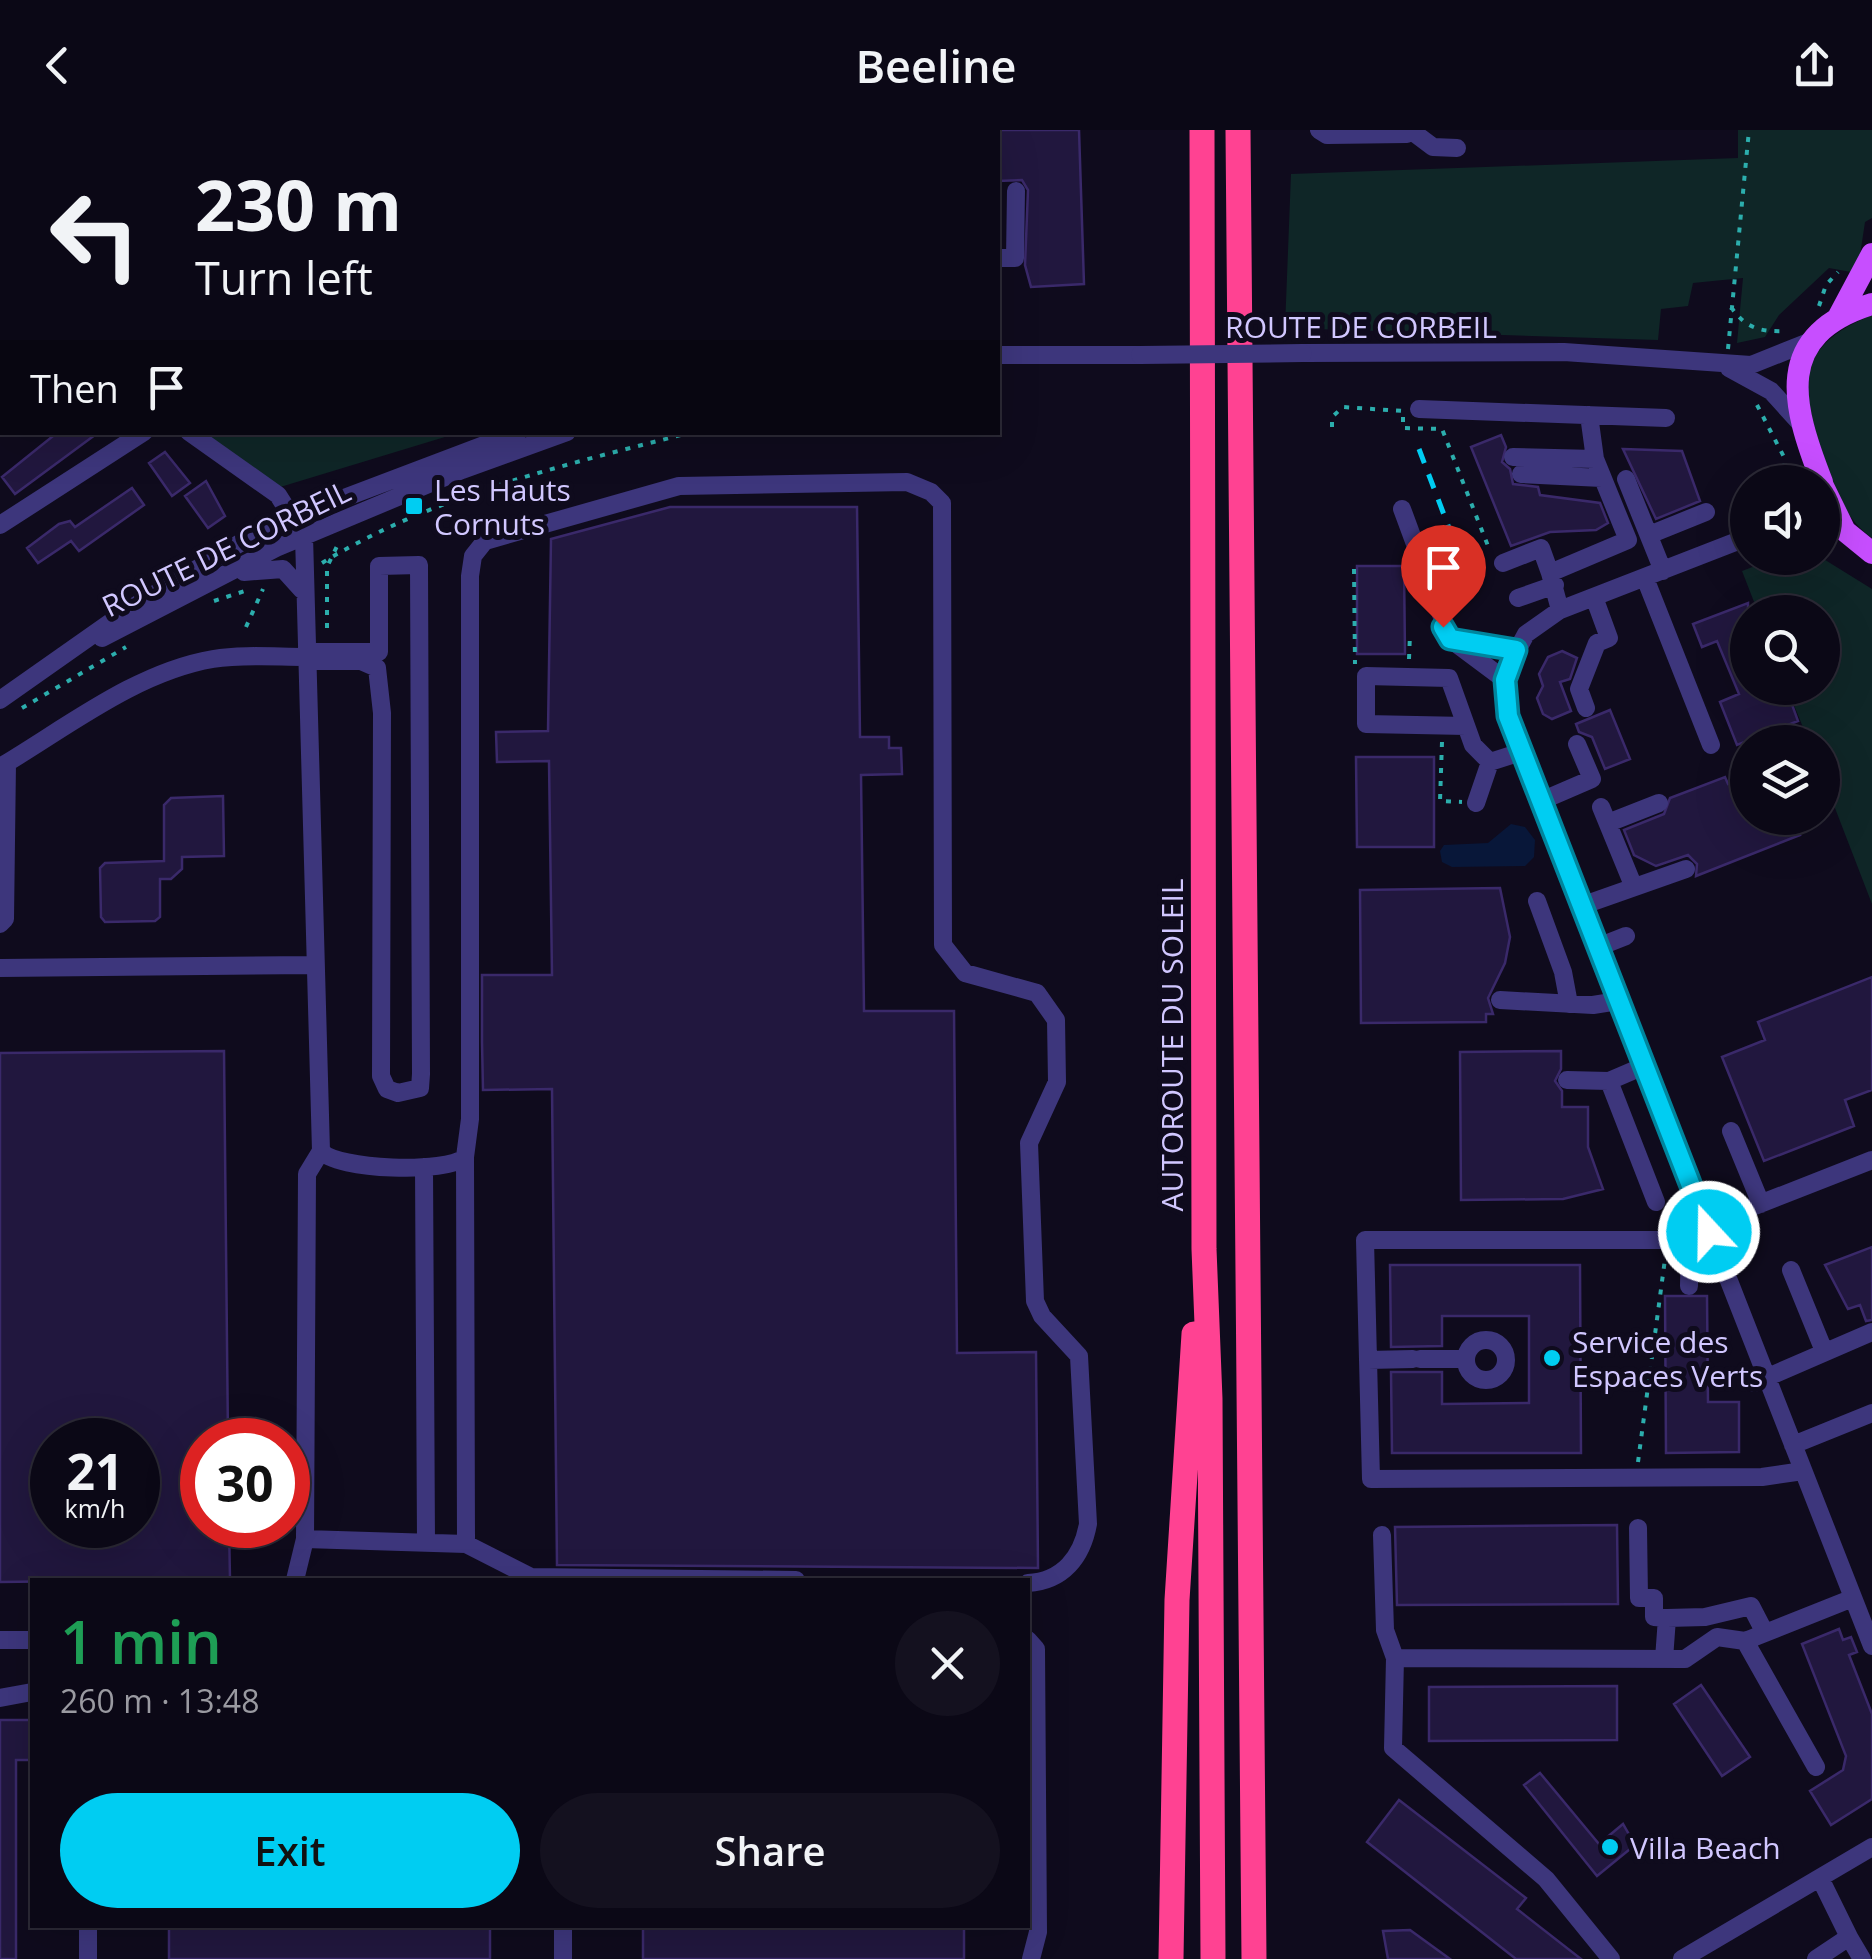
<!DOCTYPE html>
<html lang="en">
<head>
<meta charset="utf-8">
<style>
	:root { --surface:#0b0816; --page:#14111f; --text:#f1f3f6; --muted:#9a9aa1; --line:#2b2935; --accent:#00cdf2 }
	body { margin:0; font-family:"Open Sans",sans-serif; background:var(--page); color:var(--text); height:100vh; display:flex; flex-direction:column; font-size:38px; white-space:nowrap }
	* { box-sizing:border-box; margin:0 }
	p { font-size:32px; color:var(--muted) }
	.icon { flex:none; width:55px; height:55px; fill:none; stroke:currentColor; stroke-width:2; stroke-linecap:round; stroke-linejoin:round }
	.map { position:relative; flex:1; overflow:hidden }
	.drawer { position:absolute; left:30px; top:1448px; width:1000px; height:350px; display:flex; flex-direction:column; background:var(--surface); border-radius:0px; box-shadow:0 10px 40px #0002,0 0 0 2px var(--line) }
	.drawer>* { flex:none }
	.guide { position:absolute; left:0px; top:0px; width:1000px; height:305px; box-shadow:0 10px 40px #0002,0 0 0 2px var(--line); background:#0b0816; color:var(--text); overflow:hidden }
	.tools { position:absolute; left:1730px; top:335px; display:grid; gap:20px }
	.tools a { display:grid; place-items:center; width:110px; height:110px; border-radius:50%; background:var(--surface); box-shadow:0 10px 40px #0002,0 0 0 2px var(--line); font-size:50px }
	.speed { position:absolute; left:30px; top:1288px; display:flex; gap:20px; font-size:50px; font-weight:700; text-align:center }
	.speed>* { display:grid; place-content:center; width:130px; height:130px; border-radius:50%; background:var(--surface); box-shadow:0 10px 40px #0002,0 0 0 2px var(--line); line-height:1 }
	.speed small { font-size:25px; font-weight:400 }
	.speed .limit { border:15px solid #d22; background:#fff; color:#111 }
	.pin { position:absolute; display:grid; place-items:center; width:85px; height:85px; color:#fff; margin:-102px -42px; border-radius:50% 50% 50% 0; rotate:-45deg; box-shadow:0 0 10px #0007 }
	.pin .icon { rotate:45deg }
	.me { position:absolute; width:110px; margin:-55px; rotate:339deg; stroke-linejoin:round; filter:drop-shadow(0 0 8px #0008) }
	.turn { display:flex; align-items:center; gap:35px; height:210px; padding:0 30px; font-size:45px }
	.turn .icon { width:130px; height:130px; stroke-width:2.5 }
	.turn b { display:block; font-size:70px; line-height:85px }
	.then { display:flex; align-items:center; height:95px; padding:0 30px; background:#0003; gap:20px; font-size:38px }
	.round { display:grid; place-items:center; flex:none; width:105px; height:105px; border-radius:52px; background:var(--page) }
	.headline { display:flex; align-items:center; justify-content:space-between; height:170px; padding:0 30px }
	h1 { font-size:60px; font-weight:600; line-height:75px; color:#1e9e55 }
	.primary-button { display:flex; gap:20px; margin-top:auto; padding:20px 30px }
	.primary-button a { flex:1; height:115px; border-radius:60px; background:var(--accent); color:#111; font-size:40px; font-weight:600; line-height:115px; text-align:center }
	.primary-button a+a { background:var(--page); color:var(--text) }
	header { display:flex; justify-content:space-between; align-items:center; height:130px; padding:0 30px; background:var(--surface); font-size:45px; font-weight:600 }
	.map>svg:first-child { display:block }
	.green { fill:#0f2627 }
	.water { fill:#081739 }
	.building { fill:#21173e; stroke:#3a296a; stroke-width:2.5; fill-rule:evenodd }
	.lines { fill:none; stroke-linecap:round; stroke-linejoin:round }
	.path { stroke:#2caead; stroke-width:4; stroke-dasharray:5 8; stroke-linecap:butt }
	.minor { stroke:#3d367c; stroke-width:18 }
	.major { stroke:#c74eff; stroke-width:22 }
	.highway { stroke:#ff4292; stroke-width:25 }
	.rail { stroke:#00cdf2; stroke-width:5; stroke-dasharray:15 12; stroke-linecap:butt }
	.minor-bridge { stroke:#3d367c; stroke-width:18 }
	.route-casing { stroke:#00859d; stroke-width:25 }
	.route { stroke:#00cdf2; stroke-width:18 }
	.poi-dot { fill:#00cdf2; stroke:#0f0b1d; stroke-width:4 }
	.labels { text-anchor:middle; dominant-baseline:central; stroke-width:10; stroke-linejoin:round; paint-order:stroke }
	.street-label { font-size:30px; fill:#d1c7ff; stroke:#0f0b1d }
	.poi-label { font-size:30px; fill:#d1c7ff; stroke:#0f0b1d; text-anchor:start }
</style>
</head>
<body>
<header><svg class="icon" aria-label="back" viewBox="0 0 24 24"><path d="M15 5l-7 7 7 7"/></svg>Beeline<svg class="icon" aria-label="share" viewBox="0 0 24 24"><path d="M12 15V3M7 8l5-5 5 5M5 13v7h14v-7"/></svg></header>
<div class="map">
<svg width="1872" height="1829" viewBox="0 0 1872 1829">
	<rect width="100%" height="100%" fill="#0f0b1d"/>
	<path class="green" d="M0,0H749L2,2L0,252Z
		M1738,0H1872V88L1865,92L1859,132L1851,142L1829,138L1779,185L1765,207L1737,213L1743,148L1693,153L1688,176L1661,179L1658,210L1285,198L1291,44L1738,28Z
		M1872,185V408C1844,388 1836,360 1825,330C1800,260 1792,217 1872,185Z
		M201,303H458L277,358Z
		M1776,428H1822L1872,459V774L1823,647L1822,612H1809L1787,558H1822V482H1758L1742,441Z"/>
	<path class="water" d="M1511,694L1525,697L1535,710L1534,727L1525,736L1452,737L1442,732L1440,721L1444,715L1488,713Z"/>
	<path class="building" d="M998,0H1079L1084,154L1031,157L1025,135L1028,60L1022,50L998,51Z
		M58,302H99L15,364L2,347Z
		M1501,305L1506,317L1502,332L1510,339L1513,354L1538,357L1540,365L1600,373L1608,393L1596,400L1550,402L1511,416L1471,317Z
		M1623,319L1682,321L1700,371L1656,389Z
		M165,322L190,353L172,366L149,333Z
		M206,351L225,386L208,398L185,366Z
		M132,358L144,375L79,421L71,411L38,433L27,418L59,394L70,391L75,397Z
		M670,377H857L860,607H889V618H901L902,644L861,645L864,881H954L957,1223L1036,1222L1038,1438L557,1435L552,959L483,960L482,912V845H552L549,631L497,632L496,602L548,601L551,409Z
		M1357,436H1404L1405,524H1357Z
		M1748,473V558H1786L1798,591L1737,615L1720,572L1739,564L1717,511L1702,517L1693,494Z
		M1562,521L1577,528L1570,549L1560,552L1571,581L1552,589L1543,584L1537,568L1543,556L1539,544L1548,527Z
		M1610,580L1630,629L1605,639L1592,607L1579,602L1576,594Z
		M1356,627H1434V717H1357Z
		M1748,646V688H1793L1800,705L1696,746L1697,734L1688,725L1656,736L1634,725L1624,700L1664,684L1670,668L1725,647L1728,654Z
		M223,666L224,726L182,727V739L171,749H160V787L155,791L105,792L101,787L100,738L105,733L164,731V675L171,668Z
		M1500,758L1510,807L1505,833L1488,868L1493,884H1486V892L1361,893L1360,760Z
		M1872,847V960L1845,970L1854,996L1764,1031L1722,927L1765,910L1758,892Z
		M224,921L228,1310H202V1395H229L230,1449L0,1452V923ZM52,1310H138V1395H52Z
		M1561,921V939L1555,951L1562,961V977H1588V1017L1603,1059L1563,1069L1461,1070L1460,922Z
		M1872,1117V1190L1866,1191L1860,1175L1848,1179L1825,1135Z
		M1390,1135H1580L1581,1323H1392L1391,1242H1442V1274L1529,1273V1186H1442V1216L1391,1217Z
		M1665,1166H1707L1708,1272H1739V1322L1666,1323Z
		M1617,1395L1618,1474L1397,1475L1395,1397Z
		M1839,1499L1843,1510L1851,1507L1857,1522L1849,1525L1872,1584V1669L1831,1695L1810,1661L1843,1640L1846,1626L1802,1514Z
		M1701,1555L1750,1627L1722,1646L1674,1574Z
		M1617,1556V1610L1429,1611V1557Z
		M0,1590H32V1630H16V1829H0Z
		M1540,1643L1599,1714L1623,1694L1635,1715L1597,1746L1524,1655Z
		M1399,1670L1526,1768L1517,1779L1581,1829H1516L1367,1712Z
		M169,1795H490V1829H169Z
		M643,1795H964V1829H643Z
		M1410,1800L1450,1829H1388L1383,1801Z"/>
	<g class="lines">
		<path class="path" d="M752,2L753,0
			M1819,176L1826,155L1838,142
			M1731,177C1746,199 1761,202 1787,201
			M0,191L2,192
			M1728,219L1749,0
			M1757,275L1784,327L1786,352
			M1332,297V287L1343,277L1403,281V298L1442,299L1490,421
			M322,433C433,365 568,334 693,302
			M1354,439L1355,534
			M214,471L248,460
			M246,497L263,459
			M327,498V437L340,410
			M1409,529L1410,504
			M22,578L126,517
			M1442,612L1440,671L1462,672
			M1638,1332L1665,1129"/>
		<path class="minor" d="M796,0V2
			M886,0V2
			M1319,0L1327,5L1407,4L1414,0
			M775,2V0
			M1413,2L1433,17L1457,18
			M998,128H1015L1016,61
			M1303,223L1564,222L1751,235L1811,211
			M998,225H1140
			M1729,238L1771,261L1800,293
			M1419,279L1666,288
			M189,302L278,365L304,406L321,1021L307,1044L305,1409L466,1414L465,1027
			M1513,327L1595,329
			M1521,344L1602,348
			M1626,349L1663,441
			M1402,379L1450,509L1505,550
			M0,395L144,302
			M1649,405L1706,382
			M1748,407L1560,480L1526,504L1508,537L1504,564L1508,585L1541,671L1872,1516
			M1503,433L1541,418L1550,443
			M244,442L283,439L302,460
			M1645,448L1711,615
			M1518,468L1555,455
			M1560,480L1550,443L1628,410L1595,329L1589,285
			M102,508L276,418L462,340L567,302
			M1457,511L1515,519
			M306,522H379V436L419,435L421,944L420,958L398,963L387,959L381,946L382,583L377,538L361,531H306
			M0,570L125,482L265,398L518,302
			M1586,578L1579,559L1597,513L1609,508L1594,467
			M1466,596L1366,594V546L1449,548L1473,615L1490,632
			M0,637C66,598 136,542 213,529C243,524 276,527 306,527
			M1541,671L1592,649L1577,614
			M1476,673L1490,632L1521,622
			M1601,677L1633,755
			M1608,693L1659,673
			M1537,771L1563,842L1569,874
			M1581,776L1686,739
			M0,794L5,789L7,633
			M1598,817L1626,806
			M0,838L314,835
			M1500,870L1593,875L1618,871
			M1567,950L1609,951L1644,936
			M1609,951L1656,1072
			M1731,1001L1761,1074
			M321,1021C336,1040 448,1044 465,1027L470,989V446L473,426L485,411L679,356L907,352L931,362L942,373L943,815L965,843L1037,863L1056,890L1057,952L1029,1013L1035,1171L1042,1186L1079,1226L1088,1394C1082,1427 1063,1451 1028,1453
			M424,1037L426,1412
			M1706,1095L1872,1030
			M1709,1103L1690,1110H1365L1371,1349L1762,1347L1803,1341
			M1791,1140L1824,1221
			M1689,1156L1690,1110
			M1466 1230a20 20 0 1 1 40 0a20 20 0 1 1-40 0Z
			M1420,1229H1465
			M1368,1230L1413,1229
			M1754,1253L1872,1202
			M1793,1315L1872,1283
			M1638,1398L1639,1468H1654V1487L1667,1488
			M1382,1405L1385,1500L1395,1528
			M466,1414L531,1447L796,1450
			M295,1450L305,1409
			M0,1510H32
			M1028,1510L1036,1519L1038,1802L1031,1829
			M1745,1511L1816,1637
			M1664,1529L1667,1488L1705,1487L1751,1476L1765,1503
			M0,1568L32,1562
			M88,1795V1829
			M563,1795V1829
			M1849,1807L1862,1829
			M1611,1829L1546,1749L1393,1618L1395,1528L1685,1529L1717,1507L1745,1511L1853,1468
			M1682,1829L1872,1717
			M1816,1829L1849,1807L1820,1748"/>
		<path class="major" d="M1839,186L1872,124
			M1822,352C1792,275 1772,205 1872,174
			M1822,354L1845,401L1872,423"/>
		<path class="highway" d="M1202,0L1204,1119L1210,1269L1213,1829
			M1238,0L1254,1829
			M1171,1829L1177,1470L1194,1204"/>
		<path class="rail" d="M1419,319L1465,440"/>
		<path class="minor-bridge" d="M1140,225L1303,223"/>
	</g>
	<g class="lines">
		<defs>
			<path id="route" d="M1443,497L1450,509L1516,520L1505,550L1508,586L1709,1102"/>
		</defs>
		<use href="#route" class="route-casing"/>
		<use href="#route" class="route"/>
	</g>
	<g class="poi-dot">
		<rect x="404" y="366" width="20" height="20" rx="5"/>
		<circle cx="1552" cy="1228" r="10"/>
		<circle cx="1610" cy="1717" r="10"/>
	</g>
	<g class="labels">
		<g class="street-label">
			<text x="1361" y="196">ROUTE DE CORBEIL</text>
			<text transform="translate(226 418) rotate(-26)">ROUTE DE CORBEIL</text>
			<text transform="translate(1171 915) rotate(-90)">AUTOROUTE DU SOLEIL</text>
		</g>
		<g class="poi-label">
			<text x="434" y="359">Les Hauts<tspan x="434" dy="34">Cornuts</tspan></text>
			<text x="1572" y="1211">Service des<tspan x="1572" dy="34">Espaces Verts</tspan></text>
			<text x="1630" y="1717">Villa Beach</text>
		</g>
	</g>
</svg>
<div class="tools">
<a><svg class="icon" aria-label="sound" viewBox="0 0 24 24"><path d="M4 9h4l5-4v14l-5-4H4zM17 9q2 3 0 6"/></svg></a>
<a><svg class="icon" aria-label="search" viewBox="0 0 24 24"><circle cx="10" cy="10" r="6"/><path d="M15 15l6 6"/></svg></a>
<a><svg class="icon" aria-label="layers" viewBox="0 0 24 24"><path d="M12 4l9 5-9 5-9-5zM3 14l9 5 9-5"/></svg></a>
</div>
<div class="speed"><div>21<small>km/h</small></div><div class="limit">30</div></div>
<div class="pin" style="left:1443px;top:497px;background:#d93025"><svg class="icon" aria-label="arrive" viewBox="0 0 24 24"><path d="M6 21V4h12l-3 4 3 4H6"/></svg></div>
<svg class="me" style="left:1709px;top:1102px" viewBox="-20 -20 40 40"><circle r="17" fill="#00cdf2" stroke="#fff" stroke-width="3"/><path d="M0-11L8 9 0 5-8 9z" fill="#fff"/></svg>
<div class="guide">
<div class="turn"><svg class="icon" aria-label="left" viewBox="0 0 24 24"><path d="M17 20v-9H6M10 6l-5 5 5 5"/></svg><div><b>230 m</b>Turn left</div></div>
<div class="then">Then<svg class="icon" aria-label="arrive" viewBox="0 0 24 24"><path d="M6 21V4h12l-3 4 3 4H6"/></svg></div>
</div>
<section class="drawer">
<div class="headline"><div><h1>1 min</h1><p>260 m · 13:48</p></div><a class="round"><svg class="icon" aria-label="close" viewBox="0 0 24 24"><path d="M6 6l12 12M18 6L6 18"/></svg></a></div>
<div class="primary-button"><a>Exit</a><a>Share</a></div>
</section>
</div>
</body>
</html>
